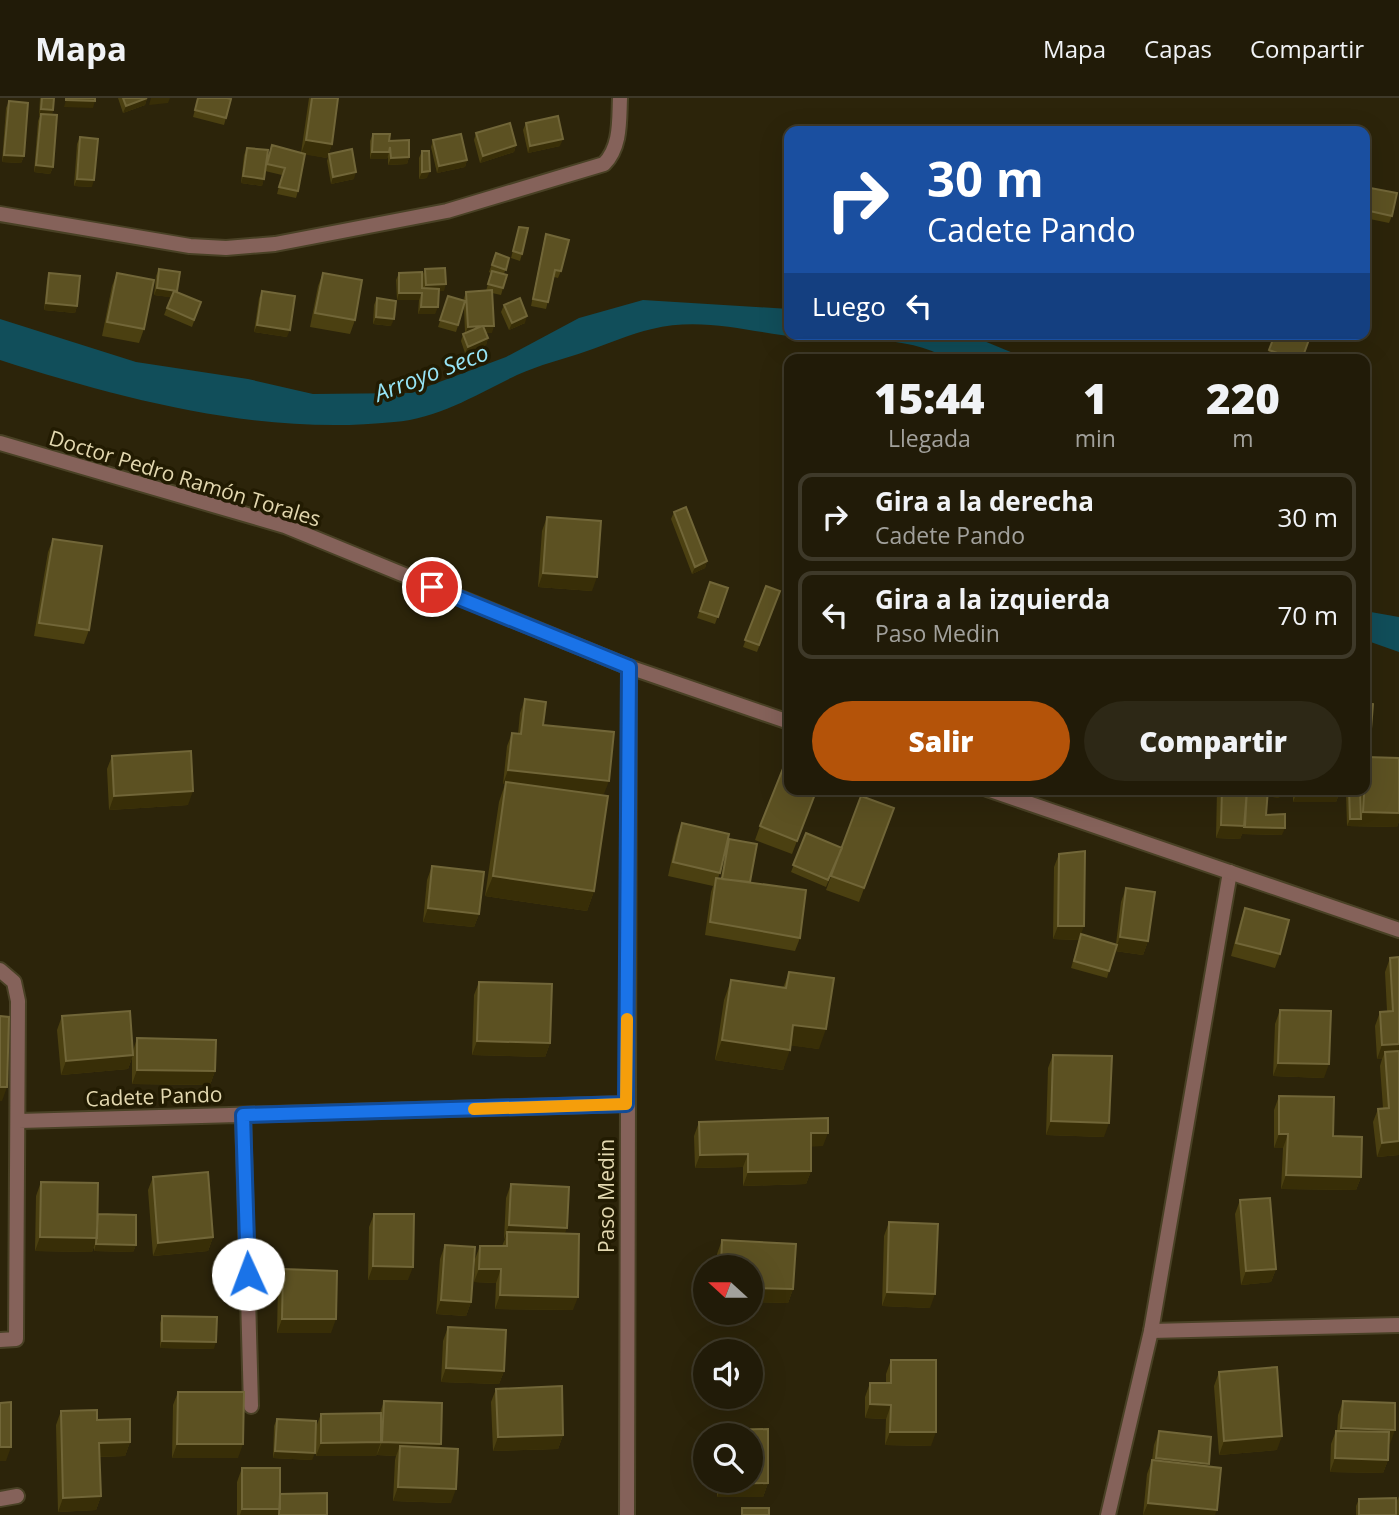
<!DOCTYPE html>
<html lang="es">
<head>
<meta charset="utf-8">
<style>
	:root { --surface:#211b08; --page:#2d2816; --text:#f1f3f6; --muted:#a2a19c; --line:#3e3929; --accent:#b45309 }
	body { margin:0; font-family:"Open Sans",sans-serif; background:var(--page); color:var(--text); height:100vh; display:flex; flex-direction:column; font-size:26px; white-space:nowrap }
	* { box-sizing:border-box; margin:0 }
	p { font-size:23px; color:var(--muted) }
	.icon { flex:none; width:38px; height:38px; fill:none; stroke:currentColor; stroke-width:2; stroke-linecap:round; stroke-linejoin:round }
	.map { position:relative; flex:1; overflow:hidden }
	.details { position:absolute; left:784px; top:256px; width:586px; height:441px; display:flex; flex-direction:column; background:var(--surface); border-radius:14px; box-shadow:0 7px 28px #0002,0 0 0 2px var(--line) }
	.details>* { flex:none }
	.guide { position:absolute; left:784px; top:28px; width:586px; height:214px; border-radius:14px; box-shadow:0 7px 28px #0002,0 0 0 2px var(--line); background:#1a4fa0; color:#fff; overflow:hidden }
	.needle { width:46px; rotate:291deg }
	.buttons { position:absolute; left:693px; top:1157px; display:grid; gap:14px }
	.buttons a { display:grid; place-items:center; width:70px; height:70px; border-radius:50%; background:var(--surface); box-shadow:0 7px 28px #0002,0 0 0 2px var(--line); font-size:35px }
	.pin { position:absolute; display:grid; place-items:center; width:60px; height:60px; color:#fff; margin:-30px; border:4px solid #fff; border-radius:50%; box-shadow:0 2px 7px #0007 }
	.me { position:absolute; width:77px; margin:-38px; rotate:358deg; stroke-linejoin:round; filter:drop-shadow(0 0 5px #0008) }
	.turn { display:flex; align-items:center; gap:24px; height:147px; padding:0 28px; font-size:32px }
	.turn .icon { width:91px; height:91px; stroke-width:2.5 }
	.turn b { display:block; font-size:49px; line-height:60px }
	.then { display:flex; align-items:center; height:66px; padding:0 28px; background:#0003; gap:14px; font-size:26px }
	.eta { display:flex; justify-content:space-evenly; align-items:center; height:119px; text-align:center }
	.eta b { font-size:42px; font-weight:800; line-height:49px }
	.primary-button { display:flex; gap:14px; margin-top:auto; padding:14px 28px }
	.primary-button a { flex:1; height:80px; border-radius:42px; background:var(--accent); color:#fff; font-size:28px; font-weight:800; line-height:80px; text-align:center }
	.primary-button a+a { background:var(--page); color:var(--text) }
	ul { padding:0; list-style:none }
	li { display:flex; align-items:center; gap:21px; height:88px; margin:0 14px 10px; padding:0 14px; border:4px solid var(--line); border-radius:14px }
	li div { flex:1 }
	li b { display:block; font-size:26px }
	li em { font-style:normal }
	header { display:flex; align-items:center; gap:42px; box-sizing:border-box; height:98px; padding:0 35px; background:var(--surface); border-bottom:2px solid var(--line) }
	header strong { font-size:33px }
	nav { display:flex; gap:38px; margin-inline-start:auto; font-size:24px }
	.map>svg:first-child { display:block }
	.water { fill:#114e5a }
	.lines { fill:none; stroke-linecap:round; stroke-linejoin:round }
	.service-casing { stroke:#494125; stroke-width:18 }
	.minor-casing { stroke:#494125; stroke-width:18 }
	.tertiary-casing { stroke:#494125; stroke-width:18 }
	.service { stroke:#85625a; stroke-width:14 }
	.minor { stroke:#85625a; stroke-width:14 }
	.tertiary { stroke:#85625a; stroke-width:14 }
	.wall { fill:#4b4011 }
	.shaded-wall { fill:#382e07 }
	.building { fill:#5c5122; stroke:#716638; stroke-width:2 }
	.route-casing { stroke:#114b97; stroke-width:18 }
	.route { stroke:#1a73e8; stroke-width:12 }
	.slow { stroke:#f59e0b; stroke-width:12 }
	.labels { text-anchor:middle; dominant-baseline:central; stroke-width:7; stroke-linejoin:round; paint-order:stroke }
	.street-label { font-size:21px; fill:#e3d8b0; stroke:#221b02 }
	.water-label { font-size:23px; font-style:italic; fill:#97e5f7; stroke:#221b02 }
</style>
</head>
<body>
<header>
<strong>Mapa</strong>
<nav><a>Mapa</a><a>Capas</a><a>Compartir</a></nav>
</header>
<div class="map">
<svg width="1399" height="1417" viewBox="0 0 1399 1417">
	<rect width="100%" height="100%" fill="#2c240a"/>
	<path class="water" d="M643,202L789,211V236H967L1028,261H949C902,235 854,244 804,240C753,235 703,218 652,231C630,236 608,246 587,253C564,261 539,267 517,277C477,296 440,320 394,324C263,338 125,302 0,262V221L136,264L248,281L313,296L410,295L506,259L579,220Z
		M1365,513L1399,519V554L1365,542Z"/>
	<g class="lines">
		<defs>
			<path id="service" d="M1151,1233L1399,1227"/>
			<path id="minor" d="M0,116L190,148L226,150L275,146L447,113L604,66C621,49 619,23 620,0
				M0,345L285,428L629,569
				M0,872L14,884L18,903L16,1241L0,1242
				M243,1017L251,1308
				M19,1023L627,1006
				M0,1401L17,1398
				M1108,1417L1151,1233L1230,774"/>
			<path id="tertiary" d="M987,691L1399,832
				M627,1417L629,569L789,624"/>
		</defs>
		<use href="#service" class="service-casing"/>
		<use href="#minor" class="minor-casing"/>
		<use href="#tertiary" class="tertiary-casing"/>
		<use href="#service" class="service"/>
		<use href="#minor" class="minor"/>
		<use href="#tertiary" class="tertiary"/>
	</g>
	<path class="wall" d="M40,0H54L52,17L53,69L50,76L34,74L38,23L40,18H39Z
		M118,0H147L145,7L123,15Z
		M198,0H227L226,20L224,27L193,19Z
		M309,0H338L332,46L327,60L305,56L298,93L296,100L277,96L282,77L265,73L262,88L241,85L244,57L247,50L266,67L272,47L301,55Z
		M9,3L24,58L21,65L2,64L6,10Z
		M526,25L560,48L528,55L523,32Z
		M476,35L516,47L514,54L480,65L474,42Z
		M373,36L389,43L409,59L407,66L388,67V58L387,61H370V43Z
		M80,39L92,89L74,88L77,46Z
		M433,42L467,62L465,69L437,75L431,49Z
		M422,53L427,80L419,81V60Z
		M329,56L354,81L331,86L327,63Z
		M1365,89L1392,118L1389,125L1365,120Z
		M519,129L522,156L520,163L511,160Z
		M546,136L561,173L558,180L554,179L546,211L531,208L544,143Z
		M496,155L509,160L504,176L507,177L501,197L492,195V235H486L488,240L486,247L465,255L461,243L463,236L465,235L464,209L456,234L438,229L448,198L463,203L466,194L486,193L491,175L489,174Z
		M159,171L177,195L201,204L192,229L164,217L171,199L154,197L156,178Z
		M425,171L444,193H439L435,216H418L419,202H397L396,182L399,175L423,190L422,178Z
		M49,175L77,208L75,215L44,212L47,182Z
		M117,175L144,231L139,245L102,238L112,188Z
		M323,175L355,222L350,236L310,229L318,188Z
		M262,193L287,239L254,234L259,200Z
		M377,200L391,228L373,226L374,207Z
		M504,207L525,225L509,232L501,214Z
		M1275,236L1302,261H1266Z
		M674,414L707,463L705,470L692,476L671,421Z
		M547,419L592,493L538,489L542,433Z
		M53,441L89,532L84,546L34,538L48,454Z
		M710,484L728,490L715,526L697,520Z
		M766,488L780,493L757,554L743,549Z
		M525,601L543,627L604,696L561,692L594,793L587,813L485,798L499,704L505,686H503L507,648L512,635L518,636L520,615Z
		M112,658L188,707L109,712L107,671Z
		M1366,659L1399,660V723L1397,729L1347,728L1346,695L1348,691H1365Z
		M817,691L792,756L755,742L760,728Z
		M1217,691H1281L1279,700L1267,698L1266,717L1282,737L1242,736L1240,741L1216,740Z
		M1293,691H1341L1336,704H1293Z
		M861,698L894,710L859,804L826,792Z
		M682,725L720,775L718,780H721L727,748L729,741L749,784L800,840L795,853L705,837L711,794L713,788L668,778L677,738Z
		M806,735L842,750L826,789L791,774Z
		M1059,756L1081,836L1116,846L1121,804L1126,790L1148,843L1143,857L1115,853L1107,880L1071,870L1079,842L1053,841L1054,769Z
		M432,768L479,816L474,829L423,824L427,782Z
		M1245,810L1280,856L1275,870L1231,858L1240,824Z
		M1399,859V1057L1377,1059L1373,1024L1378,1011L1383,1010L1380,968L1382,961H1377L1375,928L1380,914L1387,913L1385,874L1390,860Z
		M789,874L819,951L790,947L783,972L715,962L724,902L731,882L783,890Z
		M479,884L550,945L545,959L472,957L474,897Z
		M1280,912L1324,980L1273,978L1275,926Z
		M62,918L133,953L137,940L215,973L210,987L132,986V960L128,971L61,977L57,932Z
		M1053,957L1104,1039L1046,1037L1048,970Z
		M1279,998L1361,1079L1356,1092L1281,1091L1283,1050H1274V1012Z
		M699,1024L823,1048H811V1073L806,1086L743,1088V1069L695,1070L694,1038Z
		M153,1079L213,1139L208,1153L153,1158L148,1092Z
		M41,1084L98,1116L136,1147L133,1154L94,1153V1149L92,1154L35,1153L36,1098Z
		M511,1086L565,1136L573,1212L495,1211L496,1185L474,1184L475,1161L480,1148H502L505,1141H504L506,1100Z
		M1240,1102L1276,1171L1271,1184L1241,1187L1235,1116Z
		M374,1116L408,1182H368L369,1129Z
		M889,1124L930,1210L882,1208L884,1138Z
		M722,1142L796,1146L793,1191L788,1205L751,1204V1169H717V1156Z
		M445,1147L471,1204L466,1218L436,1216L440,1161Z
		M283,1171L331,1235H277L278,1185Z
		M162,1218L214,1251L160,1250V1225Z
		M448,1229L504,1273L499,1286L441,1284L443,1243Z
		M891,1262L931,1348L885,1347L886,1321L865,1320V1299L870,1285H886V1276Z
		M1219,1274L1277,1352L1219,1357L1214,1288Z
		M496,1291L563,1337L558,1351L493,1353L491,1304Z
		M178,1294L238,1360H172L173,1307Z
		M384,1303L439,1350L451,1405L393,1403L395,1362L396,1358L377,1357L378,1353L376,1358H316V1333L312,1362L273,1360L274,1328L277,1321L316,1329L321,1316L380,1315Z
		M1343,1303L1390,1346H1388V1362L1383,1375L1330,1374L1331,1346L1336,1333H1337L1338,1317Z
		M61,1313L97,1322L130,1344L125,1358L99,1359L101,1398L96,1412L58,1414L56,1327Z
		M768,1331V1385L763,1399H717V1382H751V1337H719L721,1332Z
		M1159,1333L1208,1368L1215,1417H1143L1147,1376L1152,1362L1154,1347Z
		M242,1370L280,1396L327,1417H237V1384Z
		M1399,1398V1417H1397L1396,1405Z
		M1359,1401L1396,1417H1356V1408Z"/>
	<path class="shaded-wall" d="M147,0L145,7L123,15L126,8Z
		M151,0H170L168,5L149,7Z
		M66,2L95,3L93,10L64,9Z
		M41,11L53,12L51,19L39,18Z
		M563,41L560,48L528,55L530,48Z
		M306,42L332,46L327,60L301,56Z
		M516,47L514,54L480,65L483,58Z
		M372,54H389L387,61H370Z
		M4,57L24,58L21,65L2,64Z
		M409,59L407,66L388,67L391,60Z
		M467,62L465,69L437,75L439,68Z
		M36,67L53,69L50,76L34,74Z
		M430,73L427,80L419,81L422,74Z
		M356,74L354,81L331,86L333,79Z
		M243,78L264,81L262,88L241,85Z
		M77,81L94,82L92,89L74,88Z
		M446,186L444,193L423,194L426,187Z
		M157,190L177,193L175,200L154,197Z
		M399,195H422L419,202H397Z
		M46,205L77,208L75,215L44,212Z
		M421,209H438L435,216H418Z
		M527,218L525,225L509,232L512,225Z
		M376,219L394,221L391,228L373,226Z
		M257,227L290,232L287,239L254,234Z
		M482,228L465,236L468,229Z
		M483,228H494L492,235H480Z
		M488,240L486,247L465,255L468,249Z
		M707,463L705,470L692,476L695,469Z
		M543,475L597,479L592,493L538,489Z
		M1365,630L1371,631L1368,638L1365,637Z
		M508,672L609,683L604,696L503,686Z
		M1268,691L1281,693L1279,700L1265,698Z
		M1298,691H1341L1336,704H1293Z
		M193,693L188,707L109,712L114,698Z
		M1363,714L1399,715V723L1397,729L1347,728L1350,721H1361Z
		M1221,727L1285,730L1282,737L1242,736L1240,741L1216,740Z
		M493,778L594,793L587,813L485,798Z
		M428,810L479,816L474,829L423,824Z
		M1058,828H1084L1079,842L1053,841Z
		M1120,839L1148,843L1143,857L1115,853Z
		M793,927L826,931L819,951L786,947Z
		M722,942L790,952L783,972L715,962Z
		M477,943L550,945L545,959L472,957Z
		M1399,946V960L1385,954L1382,961H1377L1382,947Z
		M133,957L128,971L61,977L66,963Z
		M1278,965L1329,966L1324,980L1273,978Z
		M137,972L215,973L210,987L132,986Z
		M0,989H7L2,1003H0Z
		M1051,1023L1109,1025L1104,1039L1046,1037Z
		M811,1035H828L823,1048L806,1049Z
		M1279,1036H1288L1283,1050H1274Z
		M1399,1043V1057L1377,1059L1382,1045Z
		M748,1056L743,1069L695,1070L700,1057Z
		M811,1073L806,1086L743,1088L748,1074Z
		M1286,1077L1361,1079L1356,1092L1281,1091Z
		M509,1127L567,1130L562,1143L507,1134L505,1141H504Z
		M40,1139L97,1140L92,1154L35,1153Z
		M213,1139L208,1153L153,1158L158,1145Z
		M96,1146L136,1147L133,1154L94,1153Z
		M373,1168L413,1169L408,1182H368Z
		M479,1171H501L496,1185L474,1184Z
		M1276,1171L1271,1184L1241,1187L1246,1173Z
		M751,1190L793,1191L788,1205L751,1204Z
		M887,1194L935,1196L930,1210L882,1208Z
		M500,1197L578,1199L573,1212L495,1211Z
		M441,1202L471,1204L466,1218L436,1216Z
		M282,1221H336L331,1235H277Z
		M162,1243L216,1244L214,1251L160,1250Z
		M446,1270L504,1273L499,1286L441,1284Z
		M870,1306L891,1307L886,1321L865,1320Z
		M1341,1330L1395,1332L1390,1346L1336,1344Z
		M890,1334H936L931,1348L885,1347Z
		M563,1337L558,1351L493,1353L498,1339Z
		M1282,1338L1277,1352L1219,1357L1224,1343Z
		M130,1344L125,1358L94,1359L99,1345Z
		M381,1344L376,1358H316L321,1345Z
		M382,1344L441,1346L436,1360L400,1348L396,1358L377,1357Z
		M177,1346H243L238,1360H172Z
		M0,1349H11L6,1363H0Z
		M275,1353L315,1355L312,1362L273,1360Z
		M1156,1360L1209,1366L1204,1379L1151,1374Z
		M1335,1360L1388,1362L1383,1375L1330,1374Z
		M768,1385L763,1399H717L722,1386Z
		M398,1389L456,1391L451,1405L393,1403Z
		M101,1398L96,1412L58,1414L63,1400Z
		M1148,1405L1217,1412L1215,1417H1143Z
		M242,1411H280L278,1417H240Z"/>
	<path class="building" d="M42,0H54L53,12L41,11Z
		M66,0H95V3L66,2Z
		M123,0H147L126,8Z
		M198,0H227L231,1L226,20L195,12Z
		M312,0H338L332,46L306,42Z
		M9,3L28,5L24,58L4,57Z
		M41,16L57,17L53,69L36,67Z
		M558,18L563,41L530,48L526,25Z
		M510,25L516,47L483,58L476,35Z
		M373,36H390L389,43L409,42V59L391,60L390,49L389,54H372Z
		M461,36L467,62L439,68L433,42Z
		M80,39L98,41L94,82L77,81Z
		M272,47L305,56L298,93L279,89L285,70L267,66Z
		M247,50L268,52L264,81L243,78Z
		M352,51L356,74L333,79L329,56Z
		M422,53H429L430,73L422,74Z
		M1365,89L1397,95L1392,118L1365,112Z
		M519,129L528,130L522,156L513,153Z
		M546,136L569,142L561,173L555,172L548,204L533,201Z
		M496,155L509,160L506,172L492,167Z
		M445,170L446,186L426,187L425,171Z
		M159,171L180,174L177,193L157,190Z
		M492,173L507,177L503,190L488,186Z
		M422,174V190L439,191L438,209H421L422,195H399V175Z
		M49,175L80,178L77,208L46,205Z
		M117,175L154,182L144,231L107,224Z
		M323,175L362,182L355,222L315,215Z
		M492,192L494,228H483L488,240L468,249L463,236L482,228L468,229L466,194Z
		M174,193L201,204L194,222L167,210Z
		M262,193L295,198L290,232L257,227Z
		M448,198L465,203L458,227L440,222Z
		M377,200L396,203L394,221L376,219Z
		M520,200L527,218L512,225L504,207Z
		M1275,236H1311L1302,261H1294L1269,252Z
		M686,409L707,463L695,469L674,414Z
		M547,419L601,423L597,479L543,475Z
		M53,441L102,448L89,532L39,525Z
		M710,484L728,490L718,519L700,513Z
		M766,488L780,493L759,547L745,542Z
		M525,601L546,604L543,627L614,634L609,683L508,672L512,635L521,636Z
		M1365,605L1373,606L1371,631L1365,630Z
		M191,653L193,693L114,698L112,658Z
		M1366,659L1399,660V715L1363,714Z
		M784,668L789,670V691H817L797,743L760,728Z
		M506,684L608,698L594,793L493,778Z
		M1222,691H1247L1245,728L1221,727Z
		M1247,691H1268L1266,717L1285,716V730L1244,729Z
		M1349,691H1360L1361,721H1350Z
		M861,698L894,710L864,790L831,778Z
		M682,725L729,736L720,775L673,764Z
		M806,735L842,750L828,782L793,767Z
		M729,741L757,746L750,784L722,781Z
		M1085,753L1084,828H1058L1059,756Z
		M432,768L484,774L479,816L428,810Z
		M716,780L806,792L800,840L710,824Z
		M1126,790L1155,794L1148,843L1120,839Z
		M1245,810L1289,822L1280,856L1236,845Z
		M1081,836L1117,847L1109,873L1074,863Z
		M1399,859V946L1382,947L1380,914L1393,913L1390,860Z
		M789,874L834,880L826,931L793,927L790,952L722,942L731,882L786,890Z
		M479,884L552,886L550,945L477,943Z
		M1280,912L1331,913L1329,966L1278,965Z
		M130,913L133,957L66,963L62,918Z
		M0,918L9,919L7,989H0Z
		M137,940L216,942L215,973L137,972Z
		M1399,953V1043L1382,1045L1378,1011L1389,1010L1385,954Z
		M1053,957L1112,958L1109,1025L1051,1023Z
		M1279,998L1334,999L1333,1038L1362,1039L1361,1079L1286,1077L1288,1036H1279Z
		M828,1020V1035H811V1073L748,1074V1056L700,1057L699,1024Z
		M208,1074L213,1139L158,1145L153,1079Z
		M41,1084L98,1085L97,1140L40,1139Z
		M511,1086L569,1089L567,1130L509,1127Z
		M1270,1100L1276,1171L1246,1173L1240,1102Z
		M98,1116L136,1117V1147L96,1146Z
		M374,1116H414L413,1169L373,1168Z
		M889,1124L938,1126L935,1196L887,1194Z
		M507,1134L579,1136L578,1199L500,1197L501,1171H479L480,1148H507Z
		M722,1142L796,1146L793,1191L751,1190V1169H721Z
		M445,1147L475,1149L471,1204L441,1202Z
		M283,1171L337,1173L336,1221H282Z
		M162,1218L217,1219L216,1244L162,1243Z
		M448,1229L506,1232L504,1273L446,1270Z
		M891,1262H936V1334H890L891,1307L870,1306V1285H891Z
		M1277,1269L1282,1338L1224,1343L1219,1274Z
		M562,1288L563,1337L498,1339L496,1291Z
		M178,1294H244L243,1346H177Z
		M384,1303L442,1305L441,1346L382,1344Z
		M1343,1303L1395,1305V1332L1341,1330Z
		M11,1304V1349H0V1305Z
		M97,1312V1322L130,1321V1344L99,1345L101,1398L63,1400L61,1313Z
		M381,1315V1344L321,1345V1316Z
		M277,1321L316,1323L315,1355L275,1353Z
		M768,1331V1385L722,1386V1382H751V1337H721V1332Z
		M1159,1333L1211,1339L1209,1366L1156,1360Z
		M1336,1333L1389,1334L1388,1362L1335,1360Z
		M400,1348L458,1351L456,1391L398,1389Z
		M1152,1362L1221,1370L1217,1412L1148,1405Z
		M242,1370H280V1411H242Z
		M327,1395V1417H279L280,1396Z
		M1396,1400V1417H1359V1401Z
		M742,1410H769V1417H742Z"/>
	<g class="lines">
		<defs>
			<path id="route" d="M248,1176L243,1017L626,1006L629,569L432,489"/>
		</defs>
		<use href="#route" class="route-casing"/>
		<use href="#route" class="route"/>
		<path class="slow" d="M474,1011L626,1006L627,921"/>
	</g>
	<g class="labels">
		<g class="street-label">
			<text transform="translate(185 380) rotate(17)">Doctor Pedro Ramón Torales</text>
			<text transform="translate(154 998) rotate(-2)">Cadete Pando</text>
			<text transform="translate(606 1098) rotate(-90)">Paso Medin</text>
		</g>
		<g class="water-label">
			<text transform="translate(431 274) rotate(-21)">Arroyo Seco</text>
		</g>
	</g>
</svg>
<div class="buttons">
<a><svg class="needle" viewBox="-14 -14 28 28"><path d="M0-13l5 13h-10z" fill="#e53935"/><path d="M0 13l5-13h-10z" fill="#a2a19c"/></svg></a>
<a><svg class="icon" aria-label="sound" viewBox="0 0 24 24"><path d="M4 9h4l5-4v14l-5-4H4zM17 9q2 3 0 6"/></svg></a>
<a><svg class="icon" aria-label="search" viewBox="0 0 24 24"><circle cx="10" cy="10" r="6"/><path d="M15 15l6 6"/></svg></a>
</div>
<div class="pin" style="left:432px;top:489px;background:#d93025"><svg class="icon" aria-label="arrive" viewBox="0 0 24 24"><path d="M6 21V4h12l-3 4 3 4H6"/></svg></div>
<svg class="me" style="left:248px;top:1176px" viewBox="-20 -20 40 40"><circle r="19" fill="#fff"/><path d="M0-13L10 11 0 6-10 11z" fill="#1a73e8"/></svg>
<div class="guide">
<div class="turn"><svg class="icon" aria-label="right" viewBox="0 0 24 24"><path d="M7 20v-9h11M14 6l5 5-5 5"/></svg><div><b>30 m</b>Cadete Pando</div></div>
<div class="then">Luego<svg class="icon" aria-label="left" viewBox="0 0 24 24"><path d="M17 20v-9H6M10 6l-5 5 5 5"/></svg></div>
</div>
<section class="details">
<div class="eta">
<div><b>15:44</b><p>Llegada</p></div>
<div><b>1</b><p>min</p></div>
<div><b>220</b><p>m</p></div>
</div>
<ul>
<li><svg class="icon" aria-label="right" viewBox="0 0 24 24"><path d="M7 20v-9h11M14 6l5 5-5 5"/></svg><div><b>Gira a la derecha</b><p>Cadete Pando</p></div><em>30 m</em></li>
<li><svg class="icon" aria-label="left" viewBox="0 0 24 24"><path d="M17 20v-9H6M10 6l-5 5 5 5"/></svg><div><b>Gira a la izquierda</b><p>Paso Medin</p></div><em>70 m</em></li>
</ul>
<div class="primary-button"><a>Salir</a><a>Compartir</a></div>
</section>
</div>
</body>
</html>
